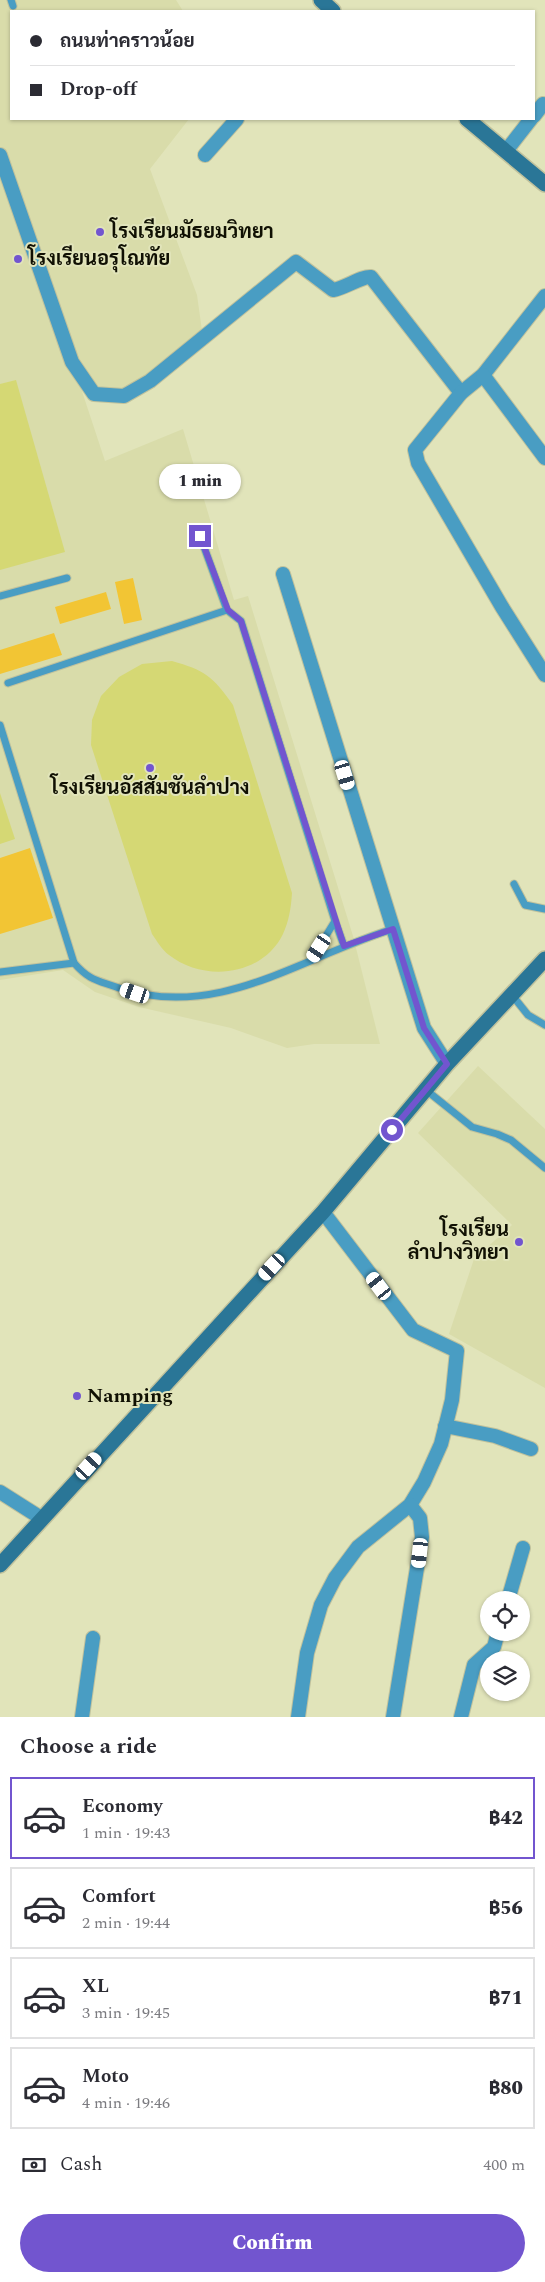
<!DOCTYPE html>
<html lang="en">
<head>
<meta charset="utf-8">
<style>
	:root { --surface:#fff; --page:#f2f2f3; --text:#2b2b33; --muted:#7c7c81; --line:#e1e1e2; --accent:#7255cf }
	body { margin:0; font-family:Spectral,Sarabun,serif; background:var(--page); color:var(--text); height:100vh; display:flex; flex-direction:column; font-size:19px; white-space:nowrap }
	* { box-sizing:border-box; margin:0 }
	p { font-size:16px; color:var(--muted) }
	.icon { flex:none; width:28px; height:28px; fill:none; stroke:currentColor; stroke-width:2; stroke-linecap:round; stroke-linejoin:round }
	.map { position:relative; height:1717px; overflow:hidden }
	.panel { display:flex; flex-direction:column; background:var(--surface); flex:1 }
	.panel>* { flex:none }
	.guide { position:absolute; left:10px; top:10px; width:525px; height:110px; border-radius:0px; box-shadow:0 1px 4px #0004; display:grid; align-content:center; height:110px; padding:0 20px; background:var(--surface) }
	.fabs { position:absolute; left:480px; top:1591px; display:grid; gap:10px }
	.fabs a { display:grid; place-items:center; width:50px; height:50px; border-radius:50%; background:var(--surface); box-shadow:0 1px 4px #0004; font-size:25px }
	.end { position:absolute; width:22px; height:22px; margin:-11px; border:6px solid #7255cf; background:#fff; box-shadow:0 0 0 2px #fff }
	.from { border-radius:50% }
	.bubble { position:absolute; height:35px; border-radius:18px; background:var(--surface); box-shadow:0 1px 4px #0004; font-size:16px; font-weight:800; line-height:35px; text-align:center }
	.car { position:absolute; width:15px; height:30px; margin:-15px -8px; border-radius:6px; box-shadow:0 0 4px 1px #0007; background:linear-gradient(#fff 24%,#345 0 40%,#fff 0 76%,#345 0 86%,#fff 0) }
	.guide b { display:flex; align-items:center; gap:18px; height:48px; font-size:19px }
	.guide b+b { border-top:1px solid var(--line) }
	.guide i { width:12px; height:12px; background:var(--text) }
	ul { padding:0; list-style:none }
	li { display:flex; align-items:center; gap:15px; height:82px; margin:0 10px 8px; padding:0 10px; border:2px solid var(--line); border-radius:0px }
	li div { flex:1 }
	li b { display:block; font-size:19px }
	li em { font-style:normal; font-weight:800 }
	li.current { border-color:var(--accent) }
	li>.icon { width:45px; height:45px; stroke-width:1.5 }
	h2 { padding:0 20px; font-size:22px; line-height:60px }
	.pay { display:flex; align-items:center; gap:12px; height:55px; padding:0 20px; font-size:19px }
	.pay p { margin-inline-start:auto }
	.primary-button { display:flex; gap:10px; margin-top:auto; padding:10px 20px }
	.primary-button a { flex:1; height:58px; border-radius:30px; background:var(--accent); color:#fff; font-size:20px; font-weight:800; line-height:58px; text-align:center }
	.map>svg:first-child { display:block }
	.built { fill:#d9dcaa }
	.green { fill:#d5d874 }
	.building { fill:#f2c534 }
	.lines { fill:none; stroke-linecap:round; stroke-linejoin:round }
	.lane-casing { stroke:#c0c29d; stroke-width:9 }
	.street-casing { stroke:#c0c29d; stroke-width:16 }
	.secondary-casing { stroke:#c0c29d; stroke-width:18 }
	.lane { stroke:#499dc3; stroke-width:7 }
	.street { stroke:#499dc3; stroke-width:14 }
	.secondary { stroke:#2a7697; stroke-width:15 }
	.route { stroke:#7255cf; stroke-width:6 }
	.poi-dot { fill:#7255cf; stroke:#e1e4ba; stroke-width:2 }
	.labels { text-anchor:middle; dominant-baseline:central; stroke-width:4; stroke-linejoin:round; paint-order:stroke }
	.poi-label { font-size:20px; font-weight:bold; fill:#101003; stroke:#e1e4ba; text-anchor:start }
</style>
</head>
<body>
<div class="map">
<svg width="545" height="1717" viewBox="0 0 545 1717">
	<rect width="100%" height="100%" fill="#e1e4ba"/>
	<g class="built">
		<path d="M0,0H176L183,11H11V119H189L150,169L197,295L203,338L124,396L94,394L73,364L105,461L183,429L234,600L248,596L353,936L380,1044H314L287,1048L231,1028L139,1007L95,992L63,970L0,980Z"/>
		<path d="M478,1066L545,1129V1388L449,1334L474,1259L512,1225L418,1133Z"/>
	</g>
	<g class="green">
		<path d="M16,380L65,552L0,570V384Z"/>
		<path d="M172,661C204,670 213,676 233,705L292,893C291,908 289,921 283,934C262,977 203,982 169,955C162,950 157,941 152,934L91,745L92,720L101,696L119,677L142,664Z"/>
		<path d="M0,793L15,839L0,844Z"/>
	</g>
	<g class="building">
		<path d="M133,578L142,620L124,624L115,582Z"/>
		<path d="M106,592L111,609L60,624L55,607Z"/>
		<path d="M54,633L62,655L0,674V650Z"/>
		<path d="M30,848L53,918L0,934V858Z"/>
	</g>
	<g class="lines">
		<defs>
			<g id="lane">
				<path d="M11,0L13,6"/>
				<path d="M200,536L227,610L241,621L335,921L311,960"/>
				<path d="M0,596L67,578"/>
				<path d="M8,683L227,610"/>
				<path d="M0,725L74,963C90,981 97,980 119,988C218,1021 301,957 393,929"/>
				<path d="M514,884L525,905L545,909"/>
				<path d="M335,921L344,946"/>
				<path d="M0,972L74,963"/>
				<path d="M512,995L528,1015L545,1025"/>
				<path d="M426,1090L472,1127L497,1134L511,1140L545,1168"/>
			</g>
			<g id="street">
				<path d="M534,116L543,104"/>
				<path d="M506,151L531,119"/>
				<path d="M0,155L72,362L94,394L124,396L150,381L296,262L333,290C345,288 362,276 371,277L461,393"/>
				<path d="M205,155L237,119"/>
				<path d="M545,296L483,375L461,393L415,450L418,463L502,607L545,675"/>
				<path d="M483,375L545,458"/>
				<path d="M283,574L424,1028L447,1064"/>
				<path d="M445,1426L495,1436L531,1449"/>
				<path d="M0,1492L41,1518"/>
				<path d="M508,1600L523,1548"/>
				<path d="M82,1717L93,1638"/>
				<path d="M298,1717L307,1653L321,1605L335,1578L358,1547L410,1505L424,1482L441,1444L452,1400L457,1351L413,1330L323,1212"/>
				<path d="M393,1717L422,1537L420,1518L410,1505"/>
				<path d="M461,1717L474,1665L494,1647L498,1632"/>
			</g>
			<g id="secondary">
				<path d="M321,0L333,11"/>
				<path d="M467,119L545,184"/>
				<path d="M0,1565L323,1212L447,1064L545,959"/>
			</g>
		</defs>
		<use href="#lane" class="lane-casing"/>
		<use href="#street" class="street-casing"/>
		<use href="#secondary" class="secondary-casing"/>
		<use href="#lane" class="lane"/>
		<use href="#street" class="street"/>
		<use href="#secondary" class="secondary"/>
	</g>
	<g class="lines">
		<path class="route" d="M200,536L228,610L241,621L344,946L393,929L424,1028L447,1064L392,1130"/>
	</g>
	<g class="poi-dot">
		<circle cx="100" cy="232" r="5"/>
		<circle cx="18" cy="259" r="5"/>
		<circle cx="150" cy="768" r="5"/>
		<circle cx="519" cy="1242" r="5"/>
		<circle cx="77" cy="1396" r="5"/>
	</g>
	<g class="labels">
		<g class="poi-label">
			<text x="110" y="232">โรงเรียนมัธยมวิทยา</text>
			<text x="28" y="259">โรงเรียนอรุโณทัย</text>
			<text x="150" y="788" text-anchor="middle">โรงเรียนอัสสัมชันลำปาง</text>
			<text x="509" y="1230" text-anchor="end">โรงเรียน<tspan x="509" dy="23">ลำปางวิทยา</tspan></text>
			<text x="87" y="1396">Namping</text>
		</g>
	</g>
</svg>
<div class="fabs">
<a><svg class="icon" aria-label="locate" viewBox="0 0 24 24"><circle cx="12" cy="12" r="6"/><path d="M12 2v4M12 18v4M2 12h4M18 12h4"/></svg></a>
<a><svg class="icon" aria-label="layers" viewBox="0 0 24 24"><path d="M12 4l9 5-9 5-9-5zM3 14l9 5 9-5"/></svg></a>
</div>
<i class="end from" style="left:392px;top:1130px"></i>
<i class="end" style="left:200px;top:536px"></i>
<div class="bubble" style="left:159px;top:464px;width:82px">1 min</div>
<i class="car" style="left:345px;top:775px;rotate:163deg"></i>
<i class="car" style="left:319px;top:948px;rotate:213deg"></i>
<i class="car" style="left:135px;top:993px;rotate:289deg"></i>
<i class="car" style="left:272px;top:1267px;rotate:223deg"></i>
<i class="car" style="left:379px;top:1286px;rotate:323deg"></i>
<i class="car" style="left:89px;top:1466px;rotate:42deg"></i>
<i class="car" style="left:420px;top:1553px;rotate:186deg"></i>
<div class="guide">
<b><i class="from"></i>ถนนท่าคราวน้อย</b>
<b><i></i>Drop-off</b>
</div>
</div>
<section class="panel">
<h2>Choose a ride</h2>
<ul>
<li class="current"><svg class="icon" aria-label="car" viewBox="0 0 24 24"><path d="M5 17H2v-5l4-1 3-4h7l3 4 3 1v5h-3M9 17h6M6 11h13"/><circle cx="7" cy="17" r="2"/><circle cx="17" cy="17" r="2"/></svg><div><b>Economy</b><p>1 min · 19:43</p></div><em>฿42</em></li>
<li><svg class="icon" aria-label="car" viewBox="0 0 24 24"><path d="M5 17H2v-5l4-1 3-4h7l3 4 3 1v5h-3M9 17h6M6 11h13"/><circle cx="7" cy="17" r="2"/><circle cx="17" cy="17" r="2"/></svg><div><b>Comfort</b><p>2 min · 19:44</p></div><em>฿56</em></li>
<li><svg class="icon" aria-label="car" viewBox="0 0 24 24"><path d="M5 17H2v-5l4-1 3-4h7l3 4 3 1v5h-3M9 17h6M6 11h13"/><circle cx="7" cy="17" r="2"/><circle cx="17" cy="17" r="2"/></svg><div><b>XL</b><p>3 min · 19:45</p></div><em>฿71</em></li>
<li><svg class="icon" aria-label="car" viewBox="0 0 24 24"><path d="M5 17H2v-5l4-1 3-4h7l3 4 3 1v5h-3M9 17h6M6 11h13"/><circle cx="7" cy="17" r="2"/><circle cx="17" cy="17" r="2"/></svg><div><b>Moto</b><p>4 min · 19:46</p></div><em>฿80</em></li>
</ul>
<div class="pay"><svg class="icon" aria-label="cash" viewBox="0 0 24 24"><path d="M3 7h18v10H3z"/><circle cx="12" cy="12" r="2"/></svg>Cash<p>400 m</p></div>
<div class="primary-button"><a>Confirm</a></div>
</section>
</body>
</html>
